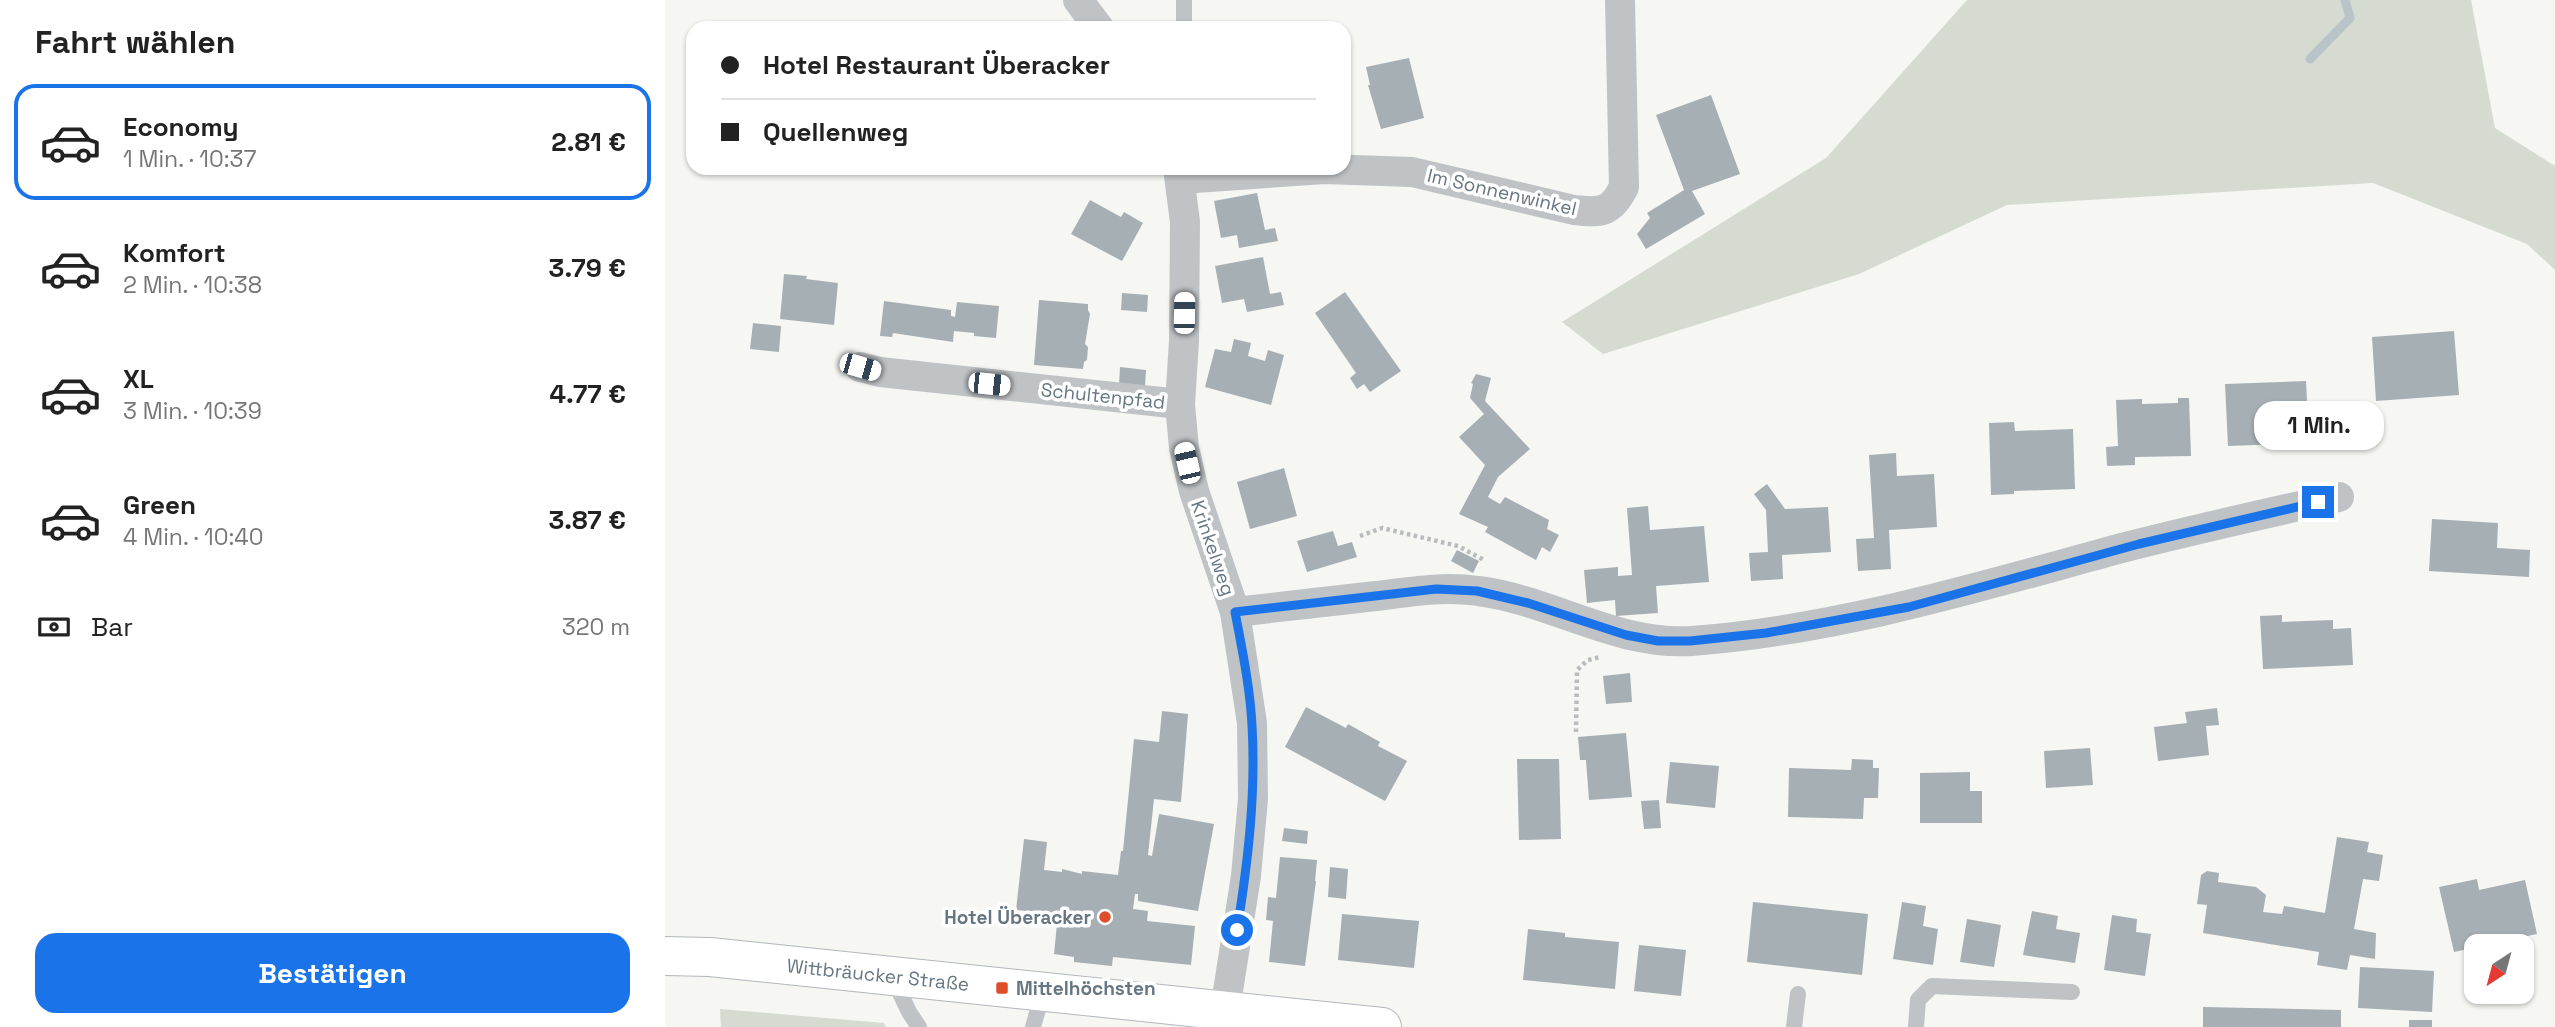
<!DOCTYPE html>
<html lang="de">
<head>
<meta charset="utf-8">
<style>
	:root { --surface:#fff; --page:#f6f6f6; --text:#222; --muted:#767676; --line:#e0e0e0; --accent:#1a73e8 }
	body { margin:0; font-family:"Space Grotesk",sans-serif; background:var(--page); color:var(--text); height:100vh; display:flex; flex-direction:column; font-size:26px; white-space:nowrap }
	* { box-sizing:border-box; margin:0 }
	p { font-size:23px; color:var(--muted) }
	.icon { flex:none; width:38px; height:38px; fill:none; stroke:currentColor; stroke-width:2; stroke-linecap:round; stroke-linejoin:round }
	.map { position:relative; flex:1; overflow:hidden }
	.drawer { display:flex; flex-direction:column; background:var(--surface); width:665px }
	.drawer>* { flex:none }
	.hud { position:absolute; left:21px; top:21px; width:665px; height:154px; border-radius:21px; box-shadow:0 2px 5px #0004; display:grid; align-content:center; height:154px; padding:0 35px; background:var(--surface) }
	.needle { width:46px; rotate:216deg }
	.buttons { position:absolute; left:1799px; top:934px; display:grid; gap:14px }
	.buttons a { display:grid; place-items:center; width:70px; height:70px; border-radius:14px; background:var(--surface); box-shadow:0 2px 5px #0004; font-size:35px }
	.end { position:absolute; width:32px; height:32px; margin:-16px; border:9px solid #1a73e8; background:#fff; box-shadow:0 0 0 4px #fff }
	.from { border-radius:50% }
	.bubble { position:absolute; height:49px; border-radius:21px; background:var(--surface); box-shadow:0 2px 5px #0004; font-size:23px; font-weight:600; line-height:49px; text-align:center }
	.car { position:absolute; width:21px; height:42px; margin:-21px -10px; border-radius:9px; box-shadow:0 0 5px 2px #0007; background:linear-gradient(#fff 24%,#345 0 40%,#fff 0 76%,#345 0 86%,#fff 0) }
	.hud b { display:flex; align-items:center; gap:24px; height:66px; font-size:26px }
	.hud b+b { border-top:2px solid var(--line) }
	.hud i { width:18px; height:18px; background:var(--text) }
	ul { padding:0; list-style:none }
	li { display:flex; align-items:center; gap:21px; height:116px; margin:0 14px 10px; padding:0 21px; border:4px solid transparent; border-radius:21px }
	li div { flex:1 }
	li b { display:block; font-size:26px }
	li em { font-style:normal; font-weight:600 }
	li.on { border-color:var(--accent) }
	li>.icon { width:63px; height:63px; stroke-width:1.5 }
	h2 { padding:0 35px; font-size:32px; line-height:84px }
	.pay { display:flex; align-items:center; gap:18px; height:77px; padding:0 35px; font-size:26px }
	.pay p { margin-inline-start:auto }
	.action { display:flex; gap:14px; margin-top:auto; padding:14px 35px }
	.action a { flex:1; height:80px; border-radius:21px; background:var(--accent); color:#fff; font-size:28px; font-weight:600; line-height:80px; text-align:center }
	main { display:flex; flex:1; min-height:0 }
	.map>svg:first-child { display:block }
	.green { fill:#d6dbd2 }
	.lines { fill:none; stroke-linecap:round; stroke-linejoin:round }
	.stream { stroke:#b8c4c8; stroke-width:9 }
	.building { fill:#a6afb4 }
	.secondary-casing { stroke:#b1b7bb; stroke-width:40 }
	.path { stroke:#b9bcbe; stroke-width:4.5; stroke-dasharray:3.5 3.5; stroke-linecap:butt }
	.lane { stroke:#bfc3c6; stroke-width:16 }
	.street { stroke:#bfc3c6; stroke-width:30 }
	.secondary { stroke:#fff; stroke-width:38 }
	.route { stroke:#1a73e8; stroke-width:9 }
	.poi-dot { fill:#de4e2b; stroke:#fff; stroke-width:2.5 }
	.labels { text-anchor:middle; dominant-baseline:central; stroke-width:7; stroke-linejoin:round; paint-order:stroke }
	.street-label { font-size:19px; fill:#667783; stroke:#fff }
	.poi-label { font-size:19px; font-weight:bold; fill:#667783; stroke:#fff; text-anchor:end }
</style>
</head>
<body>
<main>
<section class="drawer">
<h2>Fahrt wählen</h2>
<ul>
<li class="on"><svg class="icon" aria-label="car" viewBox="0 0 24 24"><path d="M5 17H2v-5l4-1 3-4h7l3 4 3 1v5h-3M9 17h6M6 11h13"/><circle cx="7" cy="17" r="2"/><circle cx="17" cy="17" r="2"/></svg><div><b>Economy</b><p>1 Min. · 10:37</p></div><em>2.81 €</em></li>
<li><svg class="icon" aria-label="car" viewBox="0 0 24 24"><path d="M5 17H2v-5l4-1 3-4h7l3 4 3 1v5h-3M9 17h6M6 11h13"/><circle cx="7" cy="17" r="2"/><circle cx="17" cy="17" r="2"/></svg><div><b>Komfort</b><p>2 Min. · 10:38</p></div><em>3.79 €</em></li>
<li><svg class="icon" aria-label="car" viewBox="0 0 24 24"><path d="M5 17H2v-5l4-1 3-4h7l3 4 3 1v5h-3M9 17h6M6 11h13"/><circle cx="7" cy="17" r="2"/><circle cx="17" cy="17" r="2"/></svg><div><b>XL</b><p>3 Min. · 10:39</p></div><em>4.77 €</em></li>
<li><svg class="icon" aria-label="car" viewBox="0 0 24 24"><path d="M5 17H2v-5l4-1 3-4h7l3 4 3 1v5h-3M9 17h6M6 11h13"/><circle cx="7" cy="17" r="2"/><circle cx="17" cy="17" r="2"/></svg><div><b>Green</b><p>4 Min. · 10:40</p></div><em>3.87 €</em></li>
</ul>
<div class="pay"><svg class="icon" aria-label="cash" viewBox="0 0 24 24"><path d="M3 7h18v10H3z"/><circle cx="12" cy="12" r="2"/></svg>Bar<p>320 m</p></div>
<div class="action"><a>Bestätigen</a></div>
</section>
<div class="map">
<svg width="1890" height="1027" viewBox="0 0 1890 1027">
	<rect width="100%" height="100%" fill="#f6f6f3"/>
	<g class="green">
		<path d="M1302,0H1806L1830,128L1890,166V270L1862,244L1708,183L1342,205L1194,274L938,354L897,322L1161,158Z"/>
		<path d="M55,1009L219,1023L221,1027H56Z"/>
	</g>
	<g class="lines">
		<path class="stream" d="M1645,59L1685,18L1680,0"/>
	</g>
	<g class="building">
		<path d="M744,58L759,118L716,129L703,85H705L701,67Z"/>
		<path d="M1046,95L1075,174L1027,191L1040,214L981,249L972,234L985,218L982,213L1019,190L991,115Z"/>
		<path d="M592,193L600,230L610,228L613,241L574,248L572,235L556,238L549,201Z"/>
		<path d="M425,200L456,217L459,212L478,223L457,261L406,234Z"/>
		<path d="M598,257L605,294L616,292L619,305L582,312L579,299L557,303L550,266Z"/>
		<path d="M119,274L142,276L141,279L173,283L169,325L115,319Z"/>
		<path d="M680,292L736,371L705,392L699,384L692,389L685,378L691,373L650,313Z"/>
		<path d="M457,293L483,295L482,312L456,310Z"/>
		<path d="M374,300L423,304V310L425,314L420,344L423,347L422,360L419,362L418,369L369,365Z"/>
		<path d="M219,301L286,310V316L290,317L292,302L334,306L331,338L309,336V333L289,331L288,342L228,333L227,337L215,336Z"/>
		<path d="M88,323L116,326L114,352L85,349Z"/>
		<path d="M1789,331L1794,395L1711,401L1707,337Z"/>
		<path d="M569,339L586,343L583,356L600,361L603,350L619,355L606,405L540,387L550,349L566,352Z"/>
		<path d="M455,367L481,370L480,387L454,385Z"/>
		<path d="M811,374L826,378L820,401L865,449L833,477L823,497L835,504L840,497L884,520L882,529L894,535L885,552L877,547L871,560L820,532L823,527L794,514L820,465L794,437L819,414L805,398L808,384L806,383Z"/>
		<path d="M1641,381L1644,443L1563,446L1560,384Z"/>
		<path d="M1513,398H1524L1526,456L1470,457V465L1442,466L1441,447L1453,446L1451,400L1477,399V404L1513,403Z"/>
		<path d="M1349,422L1350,431L1408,429L1410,489L1349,491V494L1326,495L1324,423Z"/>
		<path d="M1231,453L1232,476L1269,474L1272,527L1224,530L1226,569L1193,571L1191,539L1209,538L1204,455Z"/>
		<path d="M619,468L632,516L585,529L572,482Z"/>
		<path d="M1102,484L1120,509L1163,507L1166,552L1117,555L1118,579L1086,581L1084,553L1103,552L1101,510L1089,494Z"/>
		<path d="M983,506L985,530L1039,526L1044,582L991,586L993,613L951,616L950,600L922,603L919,570L953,567V576L967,575L962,508Z"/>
		<path d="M1767,519L1833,523L1832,548L1865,550L1864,577L1764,571Z"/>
		<path d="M668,531L673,546L687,542L692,557L642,572L632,541Z"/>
		<path d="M792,550L814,561L808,573L786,561Z"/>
		<path d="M1617,615V622L1668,620V629L1686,628L1688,665L1598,669L1595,616Z"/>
		<path d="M965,673L967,702L941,704L938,676Z"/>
		<path d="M641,707L681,728L683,724L715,742L713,746L742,761L720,801L620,747Z"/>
		<path d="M1552,708L1554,725L1541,726L1544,755L1493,761L1489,727L1522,723L1520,712Z"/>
		<path d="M497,711L523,714L516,802L489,799L483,855L487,856L494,814L549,824L533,911L473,901V894H470L468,909L483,911L482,921L530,926L526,965L448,957L447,966L409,962V957L389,954L393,914L351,910L359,839L382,842L379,870L397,872V869L417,874V871L453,875L456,851H458L469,739L494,742Z"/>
		<path d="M961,733L967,797L924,800L921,760H915L913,737Z"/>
		<path d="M1425,748L1428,785L1381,788L1379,751Z"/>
		<path d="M852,759H894L896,839L854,840Z"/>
		<path d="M1187,759L1208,760V768H1214L1213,798H1199L1198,819L1123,817L1124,768L1186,770Z"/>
		<path d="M1005,762L1054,766L1050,808L1001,803Z"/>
		<path d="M1305,772V791H1317V823H1255V773Z"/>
		<path d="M994,800L996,828L979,829L976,801Z"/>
		<path d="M619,828L643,831L642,844L617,841Z"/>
		<path d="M1672,837L1704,842L1702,852L1718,855L1714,881L1698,879L1689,929L1711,933L1710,959L1685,955L1682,970L1652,965L1654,952L1538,933L1542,905L1532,904L1536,875L1542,871L1554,873L1553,882L1591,887L1601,895L1598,912L1617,914L1619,906L1660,913Z"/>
		<path d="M615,857L652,860L650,881H651L640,966L604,962L608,921L601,920L603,897L611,898Z"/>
		<path d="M665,867L683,869L681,899L663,897Z"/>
		<path d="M1812,879L1814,890L1860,880L1872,934L1789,952L1774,887Z"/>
		<path d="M1088,902L1203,914L1197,975L1082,962Z"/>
		<path d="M1237,902L1261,906L1258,926L1273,929L1268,965L1228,959Z"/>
		<path d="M1367,911L1393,916L1391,929L1415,933L1410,963L1358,955Z"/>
		<path d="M677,914L754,921L749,968L673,960Z"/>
		<path d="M1447,915L1472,919L1471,932L1486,934L1480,976L1439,970Z"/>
		<path d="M1302,919L1336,925L1329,967L1295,962Z"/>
		<path d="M863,929L900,933V937L954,942L950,989L858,980Z"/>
		<path d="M974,945L1021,950L1016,996L969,991Z"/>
		<path d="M1695,967L1769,971L1767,1012L1693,1008Z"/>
		<path d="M1538,1007L1676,1010V1027H1538Z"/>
		<rect x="1744" y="1020" width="23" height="7"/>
	</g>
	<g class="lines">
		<defs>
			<g id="secondary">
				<path id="s1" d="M0,956L45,957L717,1027"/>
			</g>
		</defs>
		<use href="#secondary" class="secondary-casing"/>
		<g class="path">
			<path d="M695,536L717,528L793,546L819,560"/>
			<path d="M911,732L912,670L923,660L935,657"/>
		</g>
		<g class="lane">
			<path d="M519,28V0"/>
			<path d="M228,978L244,1012L254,1027"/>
			<path d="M368,1027L378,992"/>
			<path d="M1129,1027L1133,994"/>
			<path d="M1251,1027L1253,1000L1267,986L1407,992"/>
		</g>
		<g class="street">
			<path d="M413,0L434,28"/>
			<path d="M513,168L520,222L519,341L515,404L519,448L529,491L570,612L587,723L588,799L581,876L560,1010"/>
			<path d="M516,179L659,169L747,172L909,210C936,213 946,213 959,187L955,0"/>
			<path d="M195,367L215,372L515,404"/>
			<path d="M570,612C617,607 664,601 711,596C744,592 779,586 813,591C886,600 951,646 1027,641C1173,630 1313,587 1453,549C1526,530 1600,514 1674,497"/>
		</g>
		<use href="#secondary" class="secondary"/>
	</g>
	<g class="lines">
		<path class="route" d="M572,930C583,862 591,794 587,725C585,687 577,649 570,612L771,589L812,591L863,603L961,635L993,641H1025L1101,633L1244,607L1474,544L1653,502"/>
	</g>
	<g class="poi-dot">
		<circle cx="440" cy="917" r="7"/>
		<rect x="330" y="981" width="14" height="14" rx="3.5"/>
	</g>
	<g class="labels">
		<g class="street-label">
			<text transform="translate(837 192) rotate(13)">Im Sonnenwinkel</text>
			<text transform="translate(438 396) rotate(6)">Schultenpfad</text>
			<text transform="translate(548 548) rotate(71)">Krinkelweg</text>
			<text stroke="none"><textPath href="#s1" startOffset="214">Wittbräucker Straße</textPath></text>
		</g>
		<g class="poi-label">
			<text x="426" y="917">Hotel Überacker</text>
			<text x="351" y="988" text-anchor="start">Mittelhöchsten</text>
		</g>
	</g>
</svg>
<div class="buttons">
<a><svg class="needle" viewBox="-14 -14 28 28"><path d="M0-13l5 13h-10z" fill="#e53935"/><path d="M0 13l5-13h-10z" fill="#767676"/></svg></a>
</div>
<i class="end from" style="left:572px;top:930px"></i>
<i class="end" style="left:1653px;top:502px"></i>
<div class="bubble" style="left:1589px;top:401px;width:130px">1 Min.</div>
<i class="car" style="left:519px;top:313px;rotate:1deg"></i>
<i class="car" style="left:195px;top:367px;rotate:106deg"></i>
<i class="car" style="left:324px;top:384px;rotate:96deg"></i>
<i class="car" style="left:522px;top:463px;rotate:347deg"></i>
<div class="hud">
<b><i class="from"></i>Hotel Restaurant Überacker</b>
<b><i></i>Quellenweg</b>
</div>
</div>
</main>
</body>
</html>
